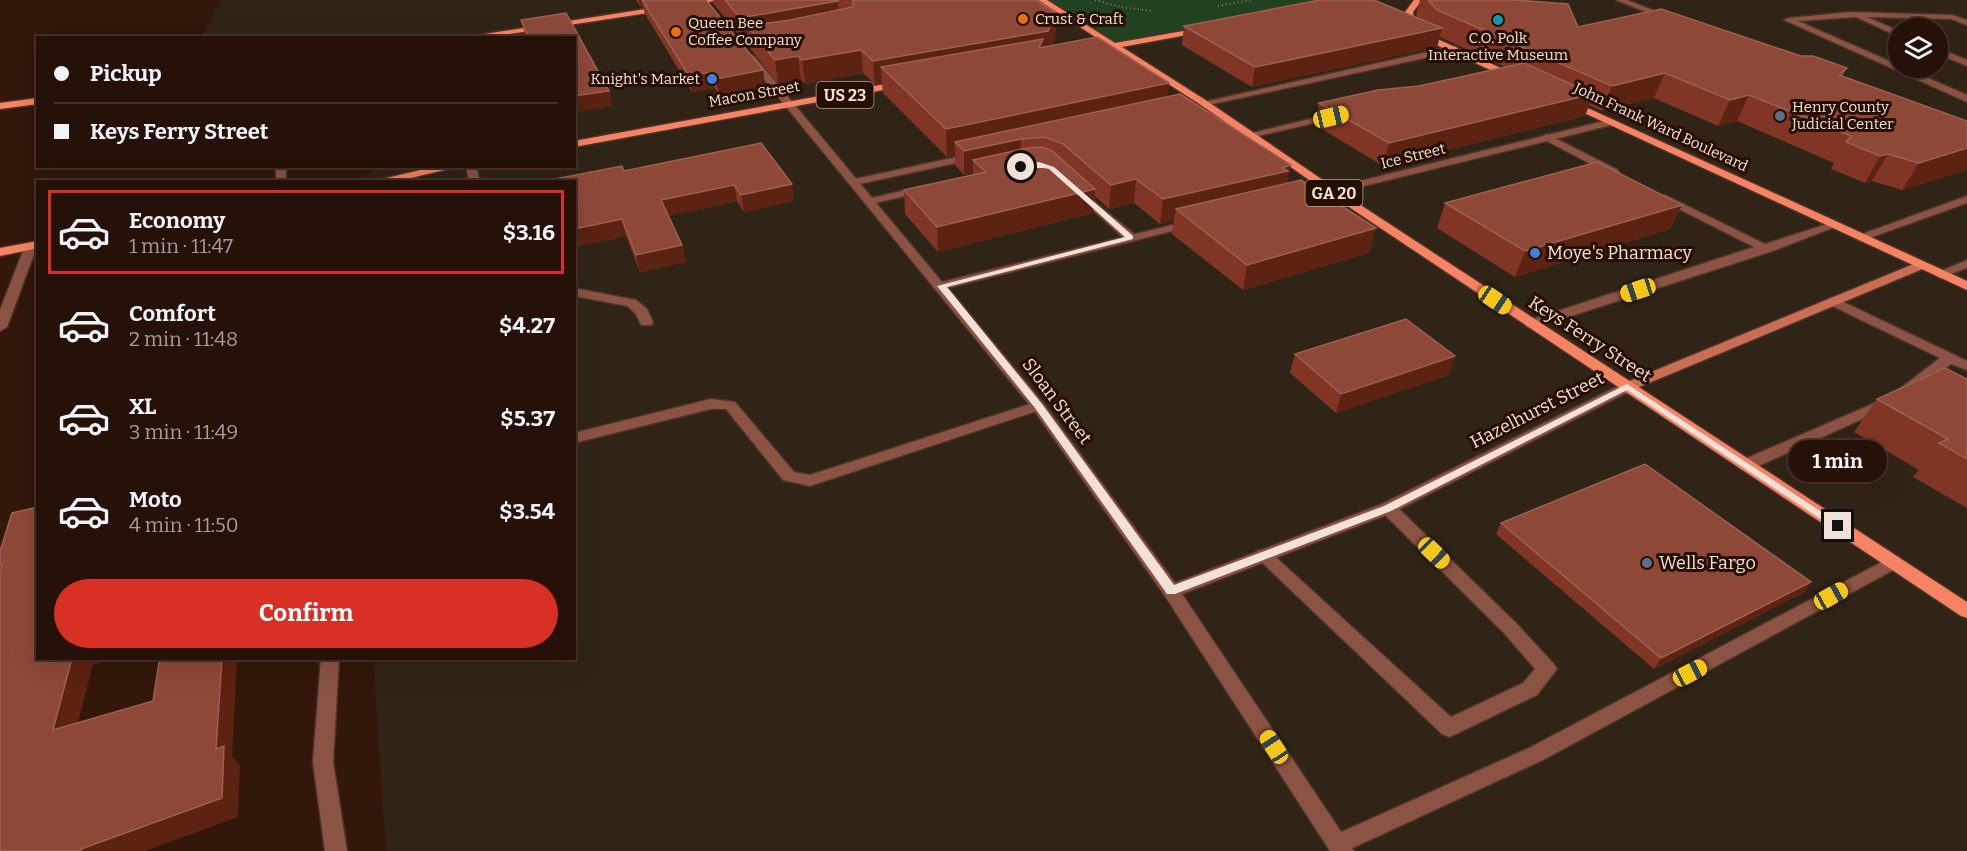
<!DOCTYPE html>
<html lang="en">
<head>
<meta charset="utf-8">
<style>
	:root { --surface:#261108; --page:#2e1a12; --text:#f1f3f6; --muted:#a49d9c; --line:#423129; --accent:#d93025 }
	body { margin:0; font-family:Bitter,serif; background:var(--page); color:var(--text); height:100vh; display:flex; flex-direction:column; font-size:22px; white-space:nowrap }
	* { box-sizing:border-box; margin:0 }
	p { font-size:20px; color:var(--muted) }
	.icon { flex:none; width:33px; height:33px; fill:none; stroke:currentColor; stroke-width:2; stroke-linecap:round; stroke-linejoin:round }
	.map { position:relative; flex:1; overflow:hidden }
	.panel { position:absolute; left:36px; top:180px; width:540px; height:480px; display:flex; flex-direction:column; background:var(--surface); border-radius:0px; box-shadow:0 6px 24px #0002,0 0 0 2px var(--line) }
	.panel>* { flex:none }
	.hud { position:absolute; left:36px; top:36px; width:540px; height:132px; border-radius:0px; box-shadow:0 6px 24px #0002,0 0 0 2px var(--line); display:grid; align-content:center; height:132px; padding:0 18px; background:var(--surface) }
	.tools { position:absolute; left:1888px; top:18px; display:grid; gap:12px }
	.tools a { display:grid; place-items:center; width:60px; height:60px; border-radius:50%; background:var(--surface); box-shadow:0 6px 24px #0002,0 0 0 2px var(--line); font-size:30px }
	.end { position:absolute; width:27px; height:27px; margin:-14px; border:8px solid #f3e0d7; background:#111; box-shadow:0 0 0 3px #111 }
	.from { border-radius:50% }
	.bubble { position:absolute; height:42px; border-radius:21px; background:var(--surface); box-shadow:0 6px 24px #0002,0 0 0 2px var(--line); font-size:20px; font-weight:700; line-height:42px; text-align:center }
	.car { position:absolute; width:18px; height:36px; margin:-18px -9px; border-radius:8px; box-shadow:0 0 4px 2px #0007; background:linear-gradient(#f5c518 24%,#345 0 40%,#f5c518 0 76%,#345 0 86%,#f5c518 0) }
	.hud b { display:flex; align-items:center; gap:21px; height:57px; font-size:22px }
	.hud b+b { border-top:2px solid var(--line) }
	.hud i { width:15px; height:15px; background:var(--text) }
	ul { padding:10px 0 0; list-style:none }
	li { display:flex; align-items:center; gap:18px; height:84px; margin:0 12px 9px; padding:0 6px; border:3px solid transparent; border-radius:0px }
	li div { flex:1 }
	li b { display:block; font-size:22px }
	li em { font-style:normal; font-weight:700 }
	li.selected { border-color:var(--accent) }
	li>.icon { width:54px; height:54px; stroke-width:1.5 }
	.button { display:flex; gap:12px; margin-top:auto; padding:12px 18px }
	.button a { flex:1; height:69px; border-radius:36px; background:var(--accent); color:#fff; font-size:24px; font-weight:700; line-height:69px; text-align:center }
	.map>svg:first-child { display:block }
	.commercial { fill:#302416; fill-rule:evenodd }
	.green { fill:#214221 }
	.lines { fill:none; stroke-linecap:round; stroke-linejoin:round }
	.lane-casing { stroke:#4d3327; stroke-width:3 }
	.street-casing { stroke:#4d3327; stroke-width:3 }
	.secondary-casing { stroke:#4d3327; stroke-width:3 }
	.primary-casing { stroke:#4d3327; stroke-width:3 }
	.path { stroke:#8d766b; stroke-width:2; stroke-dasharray:1 3; stroke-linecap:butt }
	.lane { fill:#8a5343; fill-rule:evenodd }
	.street { fill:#8a5343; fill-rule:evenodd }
	.secondary { fill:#c76e55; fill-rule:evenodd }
	.primary { fill:#f68363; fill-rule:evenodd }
	.wall { fill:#813625 }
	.shaded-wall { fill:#5c2212 }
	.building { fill:#8d4838; stroke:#9d6051; stroke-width:1.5 }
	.route { fill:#f3e0d7 }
	.food-dot { fill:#e8710a; stroke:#270e02; stroke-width:2 }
	.culture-dot { fill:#0f9aa8; stroke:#270e02; stroke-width:2 }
	.shop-dot { fill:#3f7fe0; stroke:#270e02; stroke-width:2 }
	.service-dot { fill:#5c6f8a; stroke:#270e02; stroke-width:2 }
	.labels { text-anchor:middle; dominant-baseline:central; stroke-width:6; stroke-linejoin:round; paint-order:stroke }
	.far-poi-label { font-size:15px; fill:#f3e0d7; stroke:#270e02; text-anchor:start }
	.far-street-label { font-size:15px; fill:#f3e0d7; stroke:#270e02 }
	.shield { fill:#270e02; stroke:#b6a197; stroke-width:1.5 }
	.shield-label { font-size:16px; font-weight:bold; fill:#f3e0d7 }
	.poi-label { font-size:18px; fill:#f3e0d7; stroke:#270e02; text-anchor:start }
	.street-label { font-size:18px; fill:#f3e0d7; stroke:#270e02 }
</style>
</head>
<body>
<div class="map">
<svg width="1967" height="851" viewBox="0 0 1967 851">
	<rect width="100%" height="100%" fill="#32170a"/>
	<path class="commercial" d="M222,0H1967V851H386L373,659L574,658V182L355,181L378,167L574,166V38H200ZM1899,28H1938V68H1899Z"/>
	<path class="green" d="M1042,0H1341L1115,45Z"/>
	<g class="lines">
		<defs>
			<g id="lane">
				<path d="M1616,0H1627L1673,18L1666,20Z"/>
				<path d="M1851,12L1952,15L1967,20V25L1951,19L1867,17L1899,31V37L1856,17L1798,21L1967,95V102L1784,20L1788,18Z"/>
				<path d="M1454,46L1457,47V51L1204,106L1199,103Z"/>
				<path d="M1938,48L1967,60V66L1938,54Z"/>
				<path d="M1334,113L1339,116L1337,118L1249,138L1244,135Z"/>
				<path d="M1547,134L1618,170L1619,172L1614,175L1610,174L1543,139L1542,137Z"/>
				<path d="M975,153L979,154V158L855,185L850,182L855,179Z"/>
				<rect x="276" y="166" width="10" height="16"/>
				<path d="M466,166H476L480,182H469Z"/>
				<path d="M923,186L927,187V191L871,204L865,201L867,199Z"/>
				<path d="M1079,189L1134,234V240H1126L1075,194V190Z"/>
				<path d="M1665,195L1765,244L1830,223L1834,222L1840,225L1770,252L1537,327H1527L1525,324L1527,321L1754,247L1661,200L1659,198Z"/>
				<path d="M1967,196V203L1864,240L1860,241L1854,237Z"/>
				<path d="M1967,260V268L1940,278L1934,274Z"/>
				<path d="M574,288L636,300L647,309L653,322L651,325H641L636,314L627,306L574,296Z"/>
				<path d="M1833,297L1967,361V370L1951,364L1912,393H1902L1900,390L1902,387L1940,358L1828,304L1827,301Z"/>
				<path d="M711,399L735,402L794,472L810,475L1033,403L1038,401L1045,406L1043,409L810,486L783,480L726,409H711L574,443V433Z"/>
				<path d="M1884,399L1891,404L1889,407L1752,469H1740L1738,465L1740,461Z"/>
				<path d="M1388,502L1394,504L1516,623L1554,664L1557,669L1537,695L1456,734L1449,737L1442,734L1254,555L1257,551L1263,549L1269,551L1451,717L1523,683L1535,669L1504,633L1382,512L1380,508L1382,504Z"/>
				<path d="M1893,556L1899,557L1902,562L1899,567L1543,760L1346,851H1330L1327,844L1330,837L1529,748Z"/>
				<path d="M321,658H339L333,762L347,851H325L313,762Z"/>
			</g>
			<g id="street">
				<path d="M751,55L754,56L942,282L1192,220L1196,221V225L948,288L1043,403L1175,583L1382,504L1622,384H1632L1634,387L1632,390L1394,512L1182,594L1354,851H1330L1165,596L1033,409L748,60L747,58Z"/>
				<path d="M1612,119L1617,122L1616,124L1303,201L1297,198L1299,196Z"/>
				<path d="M31,242L37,246L7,327L0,331V310L25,246Z"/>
			</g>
			<path id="secondary" d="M1921,261L1927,265L1925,268L1632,390L1627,391L1620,387L1622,384Z"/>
			<g id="primary">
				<path d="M699,0H719L688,6L684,4Z"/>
				<path d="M1038,0H1047L1115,43L1206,27V31L1203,32L1122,47L1207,101L1336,189L1967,602V618L1961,616L1328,193L1201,105Z"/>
				<path d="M1414,0H1422L1413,12L1414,18L1424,26V30H1418L1406,19L1405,12Z"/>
				<path d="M665,6L669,8L668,10L484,38H459Z"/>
				<path d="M1420,31L1518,76L1520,78L1512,80L1417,36L1416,34Z"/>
				<path d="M902,81L905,82V86L574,147V141Z"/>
				<path d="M38,98V104L0,109V103Z"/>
				<path d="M1570,100L1967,281V290L1567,105L1565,103Z"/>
				<path d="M437,166H461L394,182H370Z"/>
				<path d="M38,241V248L0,256V248Z"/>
			</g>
		</defs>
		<use href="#lane" class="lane-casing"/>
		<use href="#street" class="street-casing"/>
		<use href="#secondary" class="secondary-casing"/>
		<use href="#primary" class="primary-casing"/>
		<g class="path">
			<path d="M1095,0L1121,7L1152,11"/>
			<path d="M1218,6L1251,0"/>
		</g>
		<use href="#lane" class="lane"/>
		<use href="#street" class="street"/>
		<use href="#secondary" class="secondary"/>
		<use href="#primary" class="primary"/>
	</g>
	<g class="wall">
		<path d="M636,0H706L763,70L765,86L719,94L714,88L692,92L645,14L643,7H641Z"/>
		<path d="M713,0H1036L1056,35L1051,46L1169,83L1167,97L1287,183L1376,228L1369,253L1243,290L1172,234L1174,220L1160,224L1134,203L1109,209L1095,196L1093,213L938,252L905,214L904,190L973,175V173L964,175L955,165V155L947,157L883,93L882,83L875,84L863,73L805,84L801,79L778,84L750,48L748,39L743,40L713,3Z"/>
		<path d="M1420,0H1515L1578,27L1801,56L1847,68L1843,76L1967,121V170L1902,190L1872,181L1865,183L1831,169L1834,163L1737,121L1718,126L1654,98L1602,111L1589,105L1585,116L1383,166L1315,125L1319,103L1419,86L1505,67L1440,37L1437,47L1252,87L1182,45L1184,26L1418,18L1416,15Z"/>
		<path d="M566,13L609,91L612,106L574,112V38H526L521,20Z"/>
		<path d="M761,143L794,201L744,212L737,201L668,216L682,245L686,262L640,272L626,236L574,247L624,171Z"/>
		<path d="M1445,203L1682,205L1670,229L1515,277L1437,228Z"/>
		<path d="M1295,354L1449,375L1336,413L1290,373Z"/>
		<path d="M1967,379V508L1913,477L1919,470L1854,432L1877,399Z"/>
		<path d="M1501,523L1811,582L1803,593L1654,669L1496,534Z"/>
	</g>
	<g class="shaded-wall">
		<path d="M639,0H685H642L643,7H641Z"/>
		<path d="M838,1L839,23L747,26L748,39L743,40L740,18Z"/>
		<path d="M1056,13V35L1047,53L881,67L882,83L875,84L873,61Z"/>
		<path d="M1442,28L1437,47L1252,87L1255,67Z"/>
		<path d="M861,50L863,73L805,84L802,60Z"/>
		<path d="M798,56L801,79L778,84L775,60Z"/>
		<path d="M763,70L765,86L719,94L716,79Z"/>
		<path d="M711,72L714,88L692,92L689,76Z"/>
		<path d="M1665,73L1654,98L1602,111L1612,86Z"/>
		<path d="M1169,83L1166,109L1021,139V162L973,160V173L964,175V151L955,142V155L947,157L946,129Z"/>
		<path d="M609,91L612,106L574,112V96Z"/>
		<path d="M1593,94L1585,116L1383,166L1389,143Z"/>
		<path d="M1749,95L1737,121L1718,126L1730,100Z"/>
		<path d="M1967,148V170L1902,190L1919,163Z"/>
		<path d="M1888,154L1872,181L1865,183L1880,156Z"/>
		<path d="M1291,165L1286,189L1176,209L1174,220L1160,224L1163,199Z"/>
		<path d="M1136,179L1134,203L1109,209L1111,185Z"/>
		<path d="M792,184L794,201L744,212L741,195Z"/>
		<path d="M734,185L737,201L664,217L661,200Z"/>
		<path d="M1095,189L1093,213L938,252L937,227Z"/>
		<path d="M1682,205L1670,229L1515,277L1525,251Z"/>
		<path d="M622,219L626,236L574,247V229Z"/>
		<path d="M1376,228L1369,253L1243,290L1247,265Z"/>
		<path d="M682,245L686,262L640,272L636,255Z"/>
		<path d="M1455,356L1449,375L1336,413L1341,394Z"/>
		<path d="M1811,582L1803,593L1654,669L1661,658Z"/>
		<path d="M72,658H115L93,665L71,749L53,730Z"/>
		<path d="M222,658H235L237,662L232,756L240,766L238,817L145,851H81V849L216,749Z"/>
	</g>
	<g class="building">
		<path d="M642,0H706L763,70L716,79L711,72L689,76Z"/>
		<path d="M725,0H837L838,1L740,18Z"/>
		<path d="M853,0H1036L1056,13L1048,31L873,61L861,50L802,60L798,56L775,60L747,26L790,20L853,7Z"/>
		<path d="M1320,0H1374L1442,28L1255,67L1184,26Z"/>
		<path d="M1428,0H1515L1568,4L1578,27L1661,9L1801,56H1813L1847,68L1839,75L1967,121V148L1919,163L1888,154L1880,156L1846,142L1851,136L1749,95L1730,100L1665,73L1612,86L1437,10Z"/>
		<path d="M566,13L609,91L574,96V38H529L521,20Z"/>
		<path d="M1097,37L1169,83L946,129L881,67L1043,39L1039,48Z"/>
		<path d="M1524,63L1593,94L1389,143L1319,103L1378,90L1419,86Z"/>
		<path d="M1180,94L1291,165L1282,168L1288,171L1163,199L1136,179L1111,185L1063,144L1045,137L1021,139L964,151L955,142Z"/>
		<path d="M761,143L792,184L741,195L734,185L661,200L682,245L636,255L622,219L574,229V182H539L622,166L624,171Z"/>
		<path d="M1042,147L1052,151L1095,189L937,227L904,190L986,172L973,160L1022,149Z"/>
		<path d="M1597,162L1682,205L1525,251L1445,203Z"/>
		<path d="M1301,180L1376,228L1247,265L1176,209Z"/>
		<path d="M1406,319L1455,356L1341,394L1295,354Z"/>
		<path d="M1945,368L1967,379V459L1939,443L1948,439L1877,399Z"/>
		<path d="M1645,464L1811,582L1661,658L1501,523Z"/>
		<path d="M38,507V658H72L53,730L153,701L159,662L170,658H222L216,749L224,746L222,798L81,849V851H0V570L2,565H0V551L12,513Z"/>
	</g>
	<path class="route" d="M1039,162L1054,167L1133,236V239L947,287L1042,404L1174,585L1384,506L1627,384L1843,526L1838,530L1834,528L1627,390L1391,511L1175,594H1167L1035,408L937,286L1125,237L1049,169C1039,166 1026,171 1017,167Z"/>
	<g class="food-dot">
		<circle cx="1023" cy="19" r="6"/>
		<circle cx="676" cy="32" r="6"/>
	</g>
	<circle class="culture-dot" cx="1498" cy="20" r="6"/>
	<g class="shop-dot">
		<circle cx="712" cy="79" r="6"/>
		<circle cx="1535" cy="253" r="6"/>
	</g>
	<g class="service-dot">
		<circle cx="1780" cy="116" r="6"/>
		<circle cx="1647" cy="563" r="6"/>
	</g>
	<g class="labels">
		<g class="far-poi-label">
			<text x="1035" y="19">Crust &amp; Craft</text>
			<text x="688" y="23">Queen Bee<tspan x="688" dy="17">Coffee Company</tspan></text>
			<text x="1498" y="38" text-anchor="middle">C.O. Polk<tspan x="1498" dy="17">Interactive Museum</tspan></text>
			<text x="700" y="79" text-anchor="end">Knight's Market</text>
			<text x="1792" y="107">Henry County<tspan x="1792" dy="17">Judicial Center</tspan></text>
		</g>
		<g class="far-street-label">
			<text transform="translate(754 94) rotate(-10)">Macon Street</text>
			<text transform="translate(1661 127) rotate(25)">John Frank Ward Boulevard</text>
			<text transform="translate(1413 156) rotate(-14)">Ice Street</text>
		</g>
		<g class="shield">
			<rect x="816.5" y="82" width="57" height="26" rx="4.5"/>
			<rect x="1305.5" y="180" width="57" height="26" rx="4.5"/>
		</g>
		<g class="shield-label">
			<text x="845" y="95">US 23</text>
			<text x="1334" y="193">GA 20</text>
		</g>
		<g class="poi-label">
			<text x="1547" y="253">Moye's Pharmacy</text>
			<text x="1659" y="563">Wells Fargo</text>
		</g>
		<g class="street-label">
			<text transform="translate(1590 339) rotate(33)">Keys Ferry Street</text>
			<text transform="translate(1057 401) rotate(53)">Sloan Street</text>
			<text transform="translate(1537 410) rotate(-27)">Hazelhurst Street</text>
		</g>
	</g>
</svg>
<div class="tools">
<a><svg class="icon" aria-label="layers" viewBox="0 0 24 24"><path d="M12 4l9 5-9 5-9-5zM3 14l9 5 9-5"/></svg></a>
</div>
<i class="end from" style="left:1021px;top:167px"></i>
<i class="end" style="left:1838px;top:526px"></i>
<div class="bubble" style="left:1788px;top:440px;width:99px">1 min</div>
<i class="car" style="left:1331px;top:117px;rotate:77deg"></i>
<i class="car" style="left:1638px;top:290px;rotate:252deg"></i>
<i class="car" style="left:1495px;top:300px;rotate:124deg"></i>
<i class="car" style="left:1434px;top:553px;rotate:134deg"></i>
<i class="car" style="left:1831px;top:596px;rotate:61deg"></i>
<i class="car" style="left:1690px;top:673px;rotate:62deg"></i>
<i class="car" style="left:1274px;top:747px;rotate:327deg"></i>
<div class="hud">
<b><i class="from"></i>Pickup</b>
<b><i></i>Keys Ferry Street</b>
</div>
<section class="panel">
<ul>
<li class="selected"><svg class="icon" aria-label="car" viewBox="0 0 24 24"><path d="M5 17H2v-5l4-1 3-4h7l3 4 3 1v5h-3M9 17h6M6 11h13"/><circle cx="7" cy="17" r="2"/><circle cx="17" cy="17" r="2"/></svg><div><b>Economy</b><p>1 min · 11:47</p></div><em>$3.16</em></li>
<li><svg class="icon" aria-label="car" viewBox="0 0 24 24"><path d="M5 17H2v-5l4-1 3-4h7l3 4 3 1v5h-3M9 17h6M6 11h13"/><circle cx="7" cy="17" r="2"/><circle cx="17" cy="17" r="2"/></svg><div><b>Comfort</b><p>2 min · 11:48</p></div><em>$4.27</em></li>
<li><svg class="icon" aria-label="car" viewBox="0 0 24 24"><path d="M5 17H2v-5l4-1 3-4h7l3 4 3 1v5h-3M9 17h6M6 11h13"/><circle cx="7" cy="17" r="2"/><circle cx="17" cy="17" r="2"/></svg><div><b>XL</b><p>3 min · 11:49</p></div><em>$5.37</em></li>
<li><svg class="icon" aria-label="car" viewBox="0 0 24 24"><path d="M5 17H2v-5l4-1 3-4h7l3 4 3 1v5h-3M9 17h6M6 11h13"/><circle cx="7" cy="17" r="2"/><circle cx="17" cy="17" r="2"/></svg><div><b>Moto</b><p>4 min · 11:50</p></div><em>$3.54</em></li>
</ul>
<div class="button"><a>Confirm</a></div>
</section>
</div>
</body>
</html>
